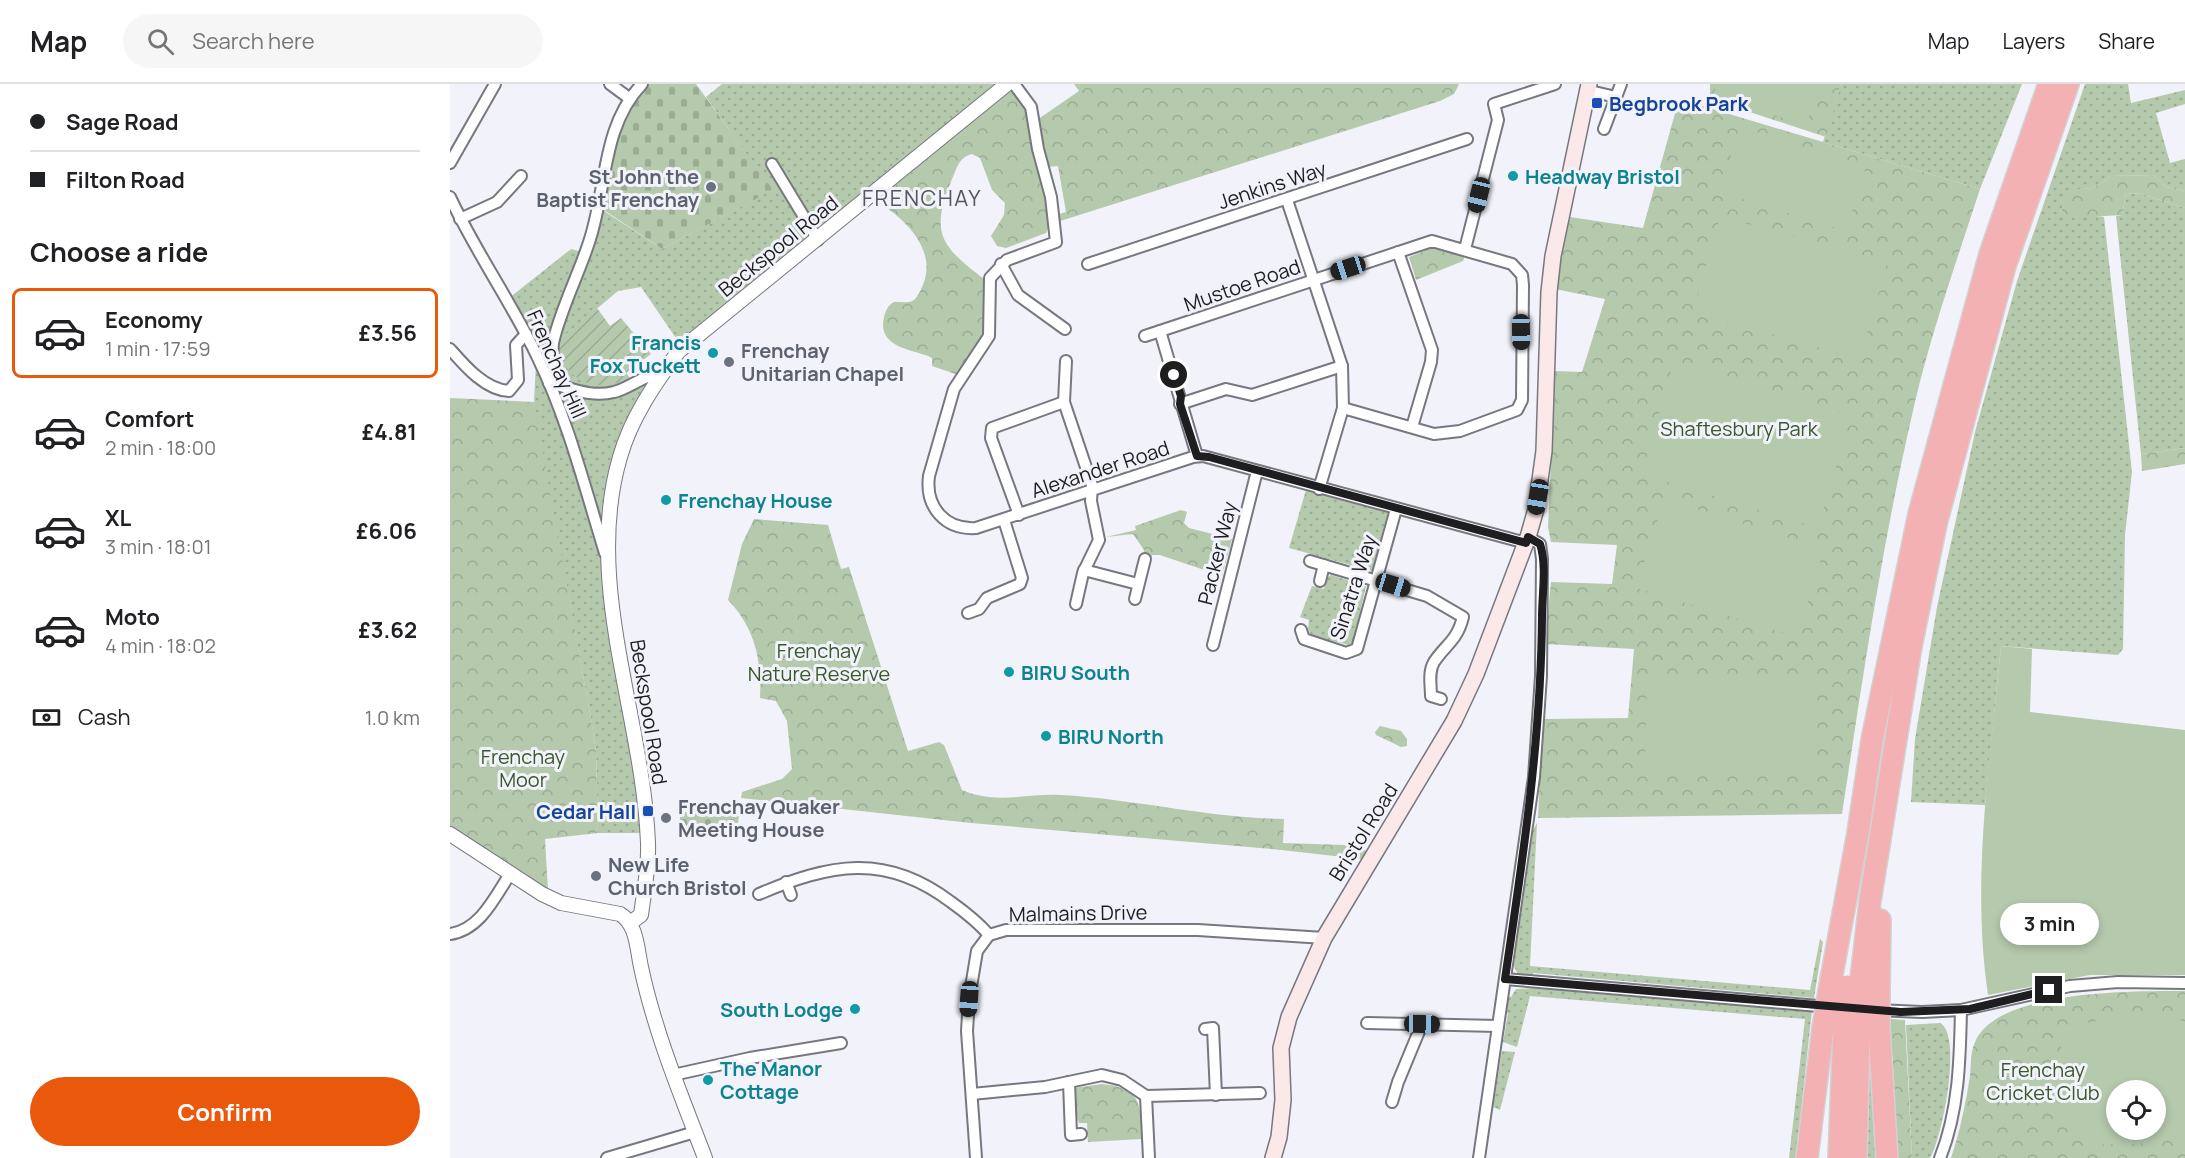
<!DOCTYPE html>
<html lang="en">
<head>
<meta charset="utf-8">
<style>
	:root { --surface:#fff; --page:#f6f6f6; --text:#202124; --muted:#757577; --line:#e0e0e0; --accent:#ea580c }
	body { margin:0; font-family:Manrope,sans-serif; background:var(--page); color:var(--text); height:100vh; display:flex; flex-direction:column; font-size:22px; white-space:nowrap }
	* { box-sizing:border-box; margin:0 }
	p { font-size:20px; color:var(--muted) }
	.icon { flex:none; width:33px; height:33px; fill:none; stroke:currentColor; stroke-width:2; stroke-linecap:round; stroke-linejoin:round }
	.map { position:relative; flex:1; overflow:hidden }
	.panel { display:flex; flex-direction:column; background:var(--surface); width:450px }
	.panel>* { flex:none }
	.hud { display:grid; align-content:center; height:132px; padding:0 30px; background:var(--surface) }
	.controls { position:absolute; left:1656px; top:996px; display:grid; gap:12px }
	.controls a { display:grid; place-items:center; width:60px; height:60px; border-radius:50%; background:var(--surface); box-shadow:0 3px 9px #0003; font-size:30px }
	.end { position:absolute; width:27px; height:27px; margin:-14px; border:8px solid #1e1e21; background:#fff; box-shadow:0 0 0 3px #fff }
	.from { border-radius:50% }
	.bubble { position:absolute; height:42px; border-radius:21px; background:var(--surface); box-shadow:0 3px 9px #0003; font-size:20px; font-weight:700; line-height:42px; text-align:center }
	.car { position:absolute; width:18px; height:36px; margin:-18px -9px; border-radius:8px; box-shadow:0 0 4px 2px #0007; background:linear-gradient(#222 24%,#8ab4d8 0 40%,#222 0 76%,#8ab4d8 0 86%,#222 0) }
	.hud b { display:flex; align-items:center; gap:21px; height:57px; font-size:22px }
	.hud b+b { border-top:2px solid var(--line) }
	.hud i { width:15px; height:15px; background:var(--text) }
	ul { padding:0; list-style:none }
	li { display:flex; align-items:center; gap:18px; height:90px; margin:0 12px 9px; padding:0 18px; border:3px solid transparent; border-radius:9px }
	li div { flex:1 }
	li b { display:block; font-size:22px }
	li em { font-style:normal; font-weight:700 }
	li.current { border-color:var(--accent) }
	li>.icon { width:54px; height:54px; stroke-width:1.5 }
	h2 { padding:0 30px; font-size:27px; line-height:72px }
	.pay { display:flex; align-items:center; gap:15px; height:66px; padding:0 30px; font-size:22px }
	.pay p { margin-inline-start:auto }
	.button { display:flex; gap:12px; margin-top:auto; padding:12px 30px }
	.button a { flex:1; height:69px; border-radius:36px; background:var(--accent); color:#fff; font-size:24px; font-weight:700; line-height:69px; text-align:center }
	header { display:flex; align-items:center; gap:36px; box-sizing:border-box; height:84px; padding:0 30px; background:var(--surface); border-bottom:2px solid var(--line) }
	header strong { font-size:28px }
	nav { display:flex; gap:33px; margin-inline-start:auto; font-size:21px }
	.search { width:420px; height:54px; background:var(--page); display:flex; align-items:center; gap:15px; box-sizing:border-box; padding:0 21px; border-radius:33px; color:var(--muted); font-size:22px }
	main { display:flex; flex:1; min-height:0 }
	.map>svg:first-child { display:block }
	.grass { fill:url(#grass-dots) }
	.forest { fill:url(#forest-crowns); fill-rule:evenodd }
	.cemetery { fill:url(#cemetery-stones) }
	.garden { fill:url(#garden-furrows) }
	.pitch { fill:#b5c9ad; fill-rule:evenodd }
	.lines { fill:none; stroke-linecap:round; stroke-linejoin:round }
	.minor-casing { stroke:#77787f; stroke-width:14 }
	.tertiary-casing { stroke:#77787f; stroke-width:16 }
	.secondary-casing { stroke:#77787f; stroke-width:18 }
	.motorway-casing { stroke:#d2d2d3; stroke-width:24 }
	.minor { stroke:#fff; stroke-width:10 }
	.tertiary { stroke:#fff; stroke-width:14 }
	.secondary { stroke:#fbe8e8; stroke-width:15 }
	.motorway { stroke:#f3b1b3; stroke-width:21 }
	.motorway-bridge-casing { stroke:#d2d2d3; stroke-width:24; stroke-linecap:butt }
	.motorway-bridge { stroke:#f3b1b3; stroke-width:21 }
	.route { stroke:#1e1e21; stroke-width:8 }
	.transit-dot { fill:#1a4fb4; stroke:#f2f2fb; stroke-width:2 }
	.culture-dot { fill:#0f9aa8; stroke:#f2f2fb; stroke-width:2 }
	.worship-dot { fill:#6b7280; stroke:#f2f2fb; stroke-width:2 }
	.labels { text-anchor:middle; dominant-baseline:central; stroke-width:6; stroke-linejoin:round; paint-order:stroke }
	.transit-label { font-size:20px; font-weight:bold; fill:#164399; stroke:#f2f2fb; text-anchor:start }
	.worship-label { font-size:20px; font-weight:bold; fill:#5b616d; stroke:#f2f2fb; text-anchor:start }
	.culture-label { font-size:20px; font-weight:bold; fill:#0d838f; stroke:#f2f2fb; text-anchor:start }
	.street-label { font-size:20px; fill:#1e1e21; stroke:#f2f2fb }
	.park-label { font-size:20px; fill:#38592a; stroke:#f2f2fb }
	.quarter-label { font-size:22px; letter-spacing:1.5px; fill:#56565e; stroke:#f2f2fb }
</style>
</head>
<body>
<header>
<strong>Map</strong>
<div class="search"><svg class="icon" aria-label="search" viewBox="0 0 24 24"><circle cx="10" cy="10" r="6"/><path d="M15 15l6 6"/></svg>Search here</div>
<nav><a>Map</a><a>Layers</a><a>Share</a></nav>
</header>
<main>
<section class="panel">
<div class="hud">
<b><i class="from"></i>Sage Road</b>
<b><i></i>Filton Road</b>
</div>
<h2>Choose a ride</h2>
<ul>
<li class="current"><svg class="icon" aria-label="car" viewBox="0 0 24 24"><path d="M5 17H2v-5l4-1 3-4h7l3 4 3 1v5h-3M9 17h6M6 11h13"/><circle cx="7" cy="17" r="2"/><circle cx="17" cy="17" r="2"/></svg><div><b>Economy</b><p>1 min · 17:59</p></div><em>£3.56</em></li>
<li><svg class="icon" aria-label="car" viewBox="0 0 24 24"><path d="M5 17H2v-5l4-1 3-4h7l3 4 3 1v5h-3M9 17h6M6 11h13"/><circle cx="7" cy="17" r="2"/><circle cx="17" cy="17" r="2"/></svg><div><b>Comfort</b><p>2 min · 18:00</p></div><em>£4.81</em></li>
<li><svg class="icon" aria-label="car" viewBox="0 0 24 24"><path d="M5 17H2v-5l4-1 3-4h7l3 4 3 1v5h-3M9 17h6M6 11h13"/><circle cx="7" cy="17" r="2"/><circle cx="17" cy="17" r="2"/></svg><div><b>XL</b><p>3 min · 18:01</p></div><em>£6.06</em></li>
<li><svg class="icon" aria-label="car" viewBox="0 0 24 24"><path d="M5 17H2v-5l4-1 3-4h7l3 4 3 1v5h-3M9 17h6M6 11h13"/><circle cx="7" cy="17" r="2"/><circle cx="17" cy="17" r="2"/></svg><div><b>Moto</b><p>4 min · 18:02</p></div><em>£3.62</em></li>
</ul>
<div class="pay"><svg class="icon" aria-label="cash" viewBox="0 0 24 24"><path d="M3 7h18v10H3z"/><circle cx="12" cy="12" r="2"/></svg>Cash<p>1.0 km</p></div>
<div class="button"><a>Confirm</a></div>
</section>
<div class="map">
<svg width="1735" height="1074" viewBox="0 0 1735 1074">
	<defs>
		<pattern id="grass-dots" width="8" height="8" patternUnits="userSpaceOnUse" patternTransform="scale(1.5)"><rect width="8" height="8" fill="#b5c9ad"/><path d="M2 2h.1M6 6h.1" fill="none" stroke="#9bac95" stroke-width="1.8" stroke-linecap="round"/></pattern>
		<pattern id="forest-crowns" width="20" height="18" patternUnits="userSpaceOnUse" patternTransform="scale(1.5)"><rect width="20" height="18" fill="#b5c9ad"/><path d="M2 6a3 3 0 1 1 6 0M12 15a3 3 0 1 1 6 0" fill="none" stroke="#9bac95"/></pattern>
		<pattern id="cemetery-stones" width="16" height="16" patternUnits="userSpaceOnUse" patternTransform="scale(1.5)"><rect width="16" height="16" fill="#b5c9ad"/><path d="M2 7V4a2 2 0 0 1 4 0v3zM10 15v-3a2 2 0 0 1 4 0v3z" fill="#9bac95"/></pattern>
		<pattern id="garden-furrows" width="10" height="10" patternUnits="userSpaceOnUse" patternTransform="scale(1.5)"><rect width="10" height="10" fill="#b5c9ad"/><path d="M-1 1l2-2M0 10L10 0M9 11l2-2" fill="none" stroke="#9bac95"/></pattern>
	</defs>
	<rect width="100%" height="100%" fill="#f2f2fb"/>
	<g class="grass">
		<path d="M272,0H548L230,260L191,203L168,207L107,258L145,153L151,125L212,165L322,106L256,13Z"/>
		<path d="M1391,0H1572L1530,105L1373,58Z"/>
		<path d="M1635,0H1678L1681,19L1735,6V20L1706,29L1720,79L1735,75V107L1716,103L1703,91L1660,92C1640,112 1634,99 1616,111L1611,128L1654,133L1682,388L1675,451L1673,565L1668,571L1551,562L1535,721L1461,718L1465,655L1487,523L1525,348L1567,197Z"/>
		<path d="M1676,109L1692,110L1735,124V364L1691,370L1666,132L1672,131Z"/>
		<path d="M121,165L132,168L99,287L59,214Z"/>
		<path d="M107,265L112,278L181,295L188,291L192,295C166,308 140,307 114,298L108,288Z"/>
		<path d="M86,278L114,350L153,479L192,749H148L146,667L141,635L86,334L84,318Z"/>
		<path d="M199,297L201,299L154,442H151L110,307L139,312Z"/>
		<path d="M856,406L938,428L922,487L839,464Z"/>
		<path d="M881,491L916,502L903,558L899,561L862,552L858,545L859,536L850,533L862,502L874,505L876,494Z"/>
		<path d="M1087,739L1080,882L1360,906L1370,855L1373,858L1364,914L1083,889V894L1069,892L1062,879L1082,748Z"/>
		<path d="M1089,904L1362,926L1346,1074H1339L1355,935L1080,912L1067,963L1053,958L1058,929L1054,928L1057,912L1061,913L1066,905Z"/>
		<path d="M1420,927L1428,1074H1413Z"/>
		<path d="M1490,939C1513,951 1492,1054 1480,1074H1462L1456,941Z"/>
		<path d="M1052,967L1065,968L1050,1026L1043,1023Z"/>
	</g>
	<g class="forest">
		<path d="M624,0H1009L1004,10L990,17L607,138L606,131L616,128L608,82L597,83L594,106L598,144L596,149L556,164L547,162L541,152L554,131L555,119L542,106L530,74L522,70C509,73 507,84 502,95C478,153 493,163 539,199L541,245L511,292L482,282V274L478,272C458,265 427,262 434,233C436,226 438,221 444,218C462,218 464,221 472,203C489,167 455,134 426,117L555,8H566L572,15L581,40L629,7Z"/>
		<path d="M1260,0H1391L1376,53L1260,15Z"/>
		<path d="M1229,15L1530,105C1507,176 1482,246 1465,318C1433,454 1413,592 1392,730L1088,734L1093,635L1178,634L1184,565L1095,560L1101,498L1162,500L1167,461L1101,458L1098,443L1105,287L1132,288L1155,215L1105,205L1120,133L1193,144Z"/>
		<path d="M1703,91L1716,103L1735,107V124L1692,110L1676,109L1672,131L1638,133L1611,129L1615,111C1633,99 1640,112 1660,92Z"/>
		<path d="M982,164L1015,172L1013,177L966,196L959,173Z"/>
		<path d="M0,314L84,318L141,635L146,667L148,749L95,755L98,806L0,744Z"/>
		<path d="M1735,364V380L1692,387L1691,370Z"/>
		<path d="M731,426L737,428L734,439L739,444L782,455L772,492L710,471H702L701,476L693,474L694,466L683,450L656,453L686,446L685,442Z"/>
		<path d="M304,435L378,441L391,485L399,483L458,667L489,658L494,661L512,706C546,721 577,709 611,711C685,715 758,734 834,735L833,759L894,761L918,767V771L911,775L822,765L521,739L291,714L292,708L332,695L342,685L337,637L326,617L310,614C312,577 305,544 278,516L292,460Z"/>
		<path d="M930,642L951,647L957,655V662L951,663L926,651L925,648Z"/>
		<path d="M1735,907V1074H1501C1509,1050 1515,1023 1519,998C1522,985 1519,971 1525,958C1547,905 1687,907 1735,907ZM1666,1006H1706V1046H1666Z"/>
		<path d="M1440,935L1455,936L1462,1074H1448Z"/>
		<path d="M652,1000C693,1004 690,1021 692,1055L638,1058L637,1039H629L627,1034L624,1004Z"/>
	</g>
	<g class="cemetery">
		<path d="M197,0H246L323,106L212,165L151,124C161,79 168,37 197,0Z"/>
		<path d="M230,728L289,731L287,748L230,744Z"/>
	</g>
	<path class="garden" d="M147,224L160,242L171,234L201,270L176,289L181,295C170,298 158,301 147,301C125,299 107,279 107,258Z"/>
	<g class="pitch">
		<path d="M1267,0H1370L1356,42L1263,10Z"/>
		<path d="M1290,43L1416,82L1396,147L1270,108Z"/>
		<path d="M1270,132L1437,179L1410,275L1243,228Z"/>
		<path d="M1224,277L1401,332L1368,444L1192,390Z"/>
		<path d="M1214,415L1374,465L1347,553L1186,504Z"/>
		<path d="M1551,562L1582,565L1580,628L1735,646V891H1640L1538,911C1521,795 1540,678 1551,562Z"/>
		<path d="M1197,590L1365,593L1363,685L1195,684Z"/>
		<path d="M1679,931L1729,935L1735,939V1050C1715,1058 1693,1061 1671,1060C1661,1060 1648,1062 1638,1059C1595,1047 1605,984 1614,952L1636,939ZM1666,1006H1706V1046H1666Z"/>
	</g>
	<g class="lines">
		<defs>
			<g id="minor">
				<path d="M160,0L179,14"/>
				<path d="M564,0L581,23L588,65L601,113L606,158L557,176L540,194L539,252L504,305L479,392C475,423 495,446 526,444L743,373L753,372L1076,459"/>
				<path d="M1140,7L1166,13"/>
				<path d="M1154,45L1171,0"/>
				<path d="M0,79L45,0"/>
				<path d="M322,80L368,156"/>
				<path d="M0,113C26,169 62,219 88,274C118,336 135,404 155,469"/>
				<path d="M837,116L892,282L893,324L869,405"/>
				<path d="M10,135L47,118L71,92"/>
				<path d="M1015,165L1048,36L1044,20L1105,0"/>
				<path d="M948,168L982,266L981,278L962,343"/>
				<path d="M551,180L568,211L615,245"/>
				<path d="M638,180L1017,55"/>
				<path d="M710,247L747,372"/>
				<path d="M695,252L982,157L1062,180L1072,191L1073,201L1072,316L1067,326L1010,347L984,350L893,324"/>
				<path d="M0,265C14,281 35,306 59,307L68,296L66,261L76,250"/>
				<path d="M616,277L614,318L642,401L641,417L649,456L633,489L626,520"/>
				<path d="M99,299C107,285 101,274 103,259C110,226 130,188 140,155C157,102 152,42 192,0"/>
				<path d="M99,299C121,304 142,314 164,308C179,305 197,288 212,291"/>
				<path d="M730,320L776,305L802,311L892,282"/>
				<path d="M569,431L541,354L542,344L614,318"/>
				<path d="M860,477L977,512L1013,533C1007,557 996,560 984,578C978,588 981,601 981,612L991,615"/>
				<path d="M634,486L688,500"/>
				<path d="M870,497L874,481"/>
				<path d="M685,515L695,475"/>
				<path d="M518,529L529,525L537,514L570,500L572,494L554,436"/>
				<path d="M851,546L854,555L896,569L907,565L946,425"/>
				<path d="M763,561L807,387"/>
				<path d="M336,798L341,811"/>
				<path d="M309,810C380,780 435,768 501,818C515,828 528,838 539,851"/>
				<path d="M0,850C30,846 45,813 60,790"/>
				<path d="M1055,895L1380,923"/>
				<path d="M1426,926L1472,928L1511,926L1620,902L1668,898L1735,899"/>
				<path d="M917,939L1048,942"/>
				<path d="M755,945L763,944L766,1011"/>
				<path d="M223,991L300,974L391,959"/>
				<path d="M619,998L621,1051L631,1050"/>
				<path d="M522,1010L595,1003L652,991L672,996L696,1012L810,1009"/>
				<path d="M696,1012L699,1074"/>
				<path d="M942,1018L948,998L972,940"/>
				<path d="M157,1074L245,1048"/>
				<path d="M526,1074L517,947L519,915L527,867L539,851L556,846H748L874,854"/>
				<path d="M1029,1074L1084,693L1091,592L1092,475L1090,460L1078,453"/>
				<path d="M1490,1074C1509,1027 1510,975 1511,926"/>
			</g>
			<g id="tertiary">
				<path d="M0,750L92,810L111,819L170,830C187,840 187,865 191,883C205,949 231,1011 255,1074"/>
				<path d="M180,839L191,831C194,807 199,783 198,759C193,631 133,499 170,373C181,334 205,299 229,267L557,0"/>
			</g>
			<path id="secondary" d="M823,1074L829,1053L833,1016L831,964L839,933L874,854L1004,637L1026,590L1078,453L1086,425L1094,367L1099,208L1103,172L1139,0"/>
			<g id="motorway">
				<path d="M1380,901L1408,749L1422,656L1469,430L1540,170L1599,0"/>
				<path d="M1410,904L1420,817L1461,562L1486,440L1555,182L1618,0"/>
				<path d="M1429,905L1430,836"/>
				<path d="M1429,945L1437,1074"/>
				<path d="M1357,1074L1373,944"/>
				<path d="M1389,1074L1394,944"/>
				<path d="M1406,1074L1409,945"/>
			</g>
		</defs>
		<use href="#minor" class="minor-casing"/>
		<use href="#tertiary" class="tertiary-casing"/>
		<use href="#secondary" class="secondary-casing"/>
		<use href="#motorway" class="motorway-casing"/>
		<use href="#minor" class="minor"/>
		<use href="#tertiary" class="tertiary"/>
		<use href="#secondary" class="secondary"/>
		<use href="#motorway" class="motorway"/>
		<defs>
			<g id="motorway-bridge">
				<path d="M1373,944L1380,901"/>
				<path d="M1394,944L1397,902"/>
				<path d="M1409,945L1410,904"/>
				<path d="M1429,945V905"/>
			</g>
		</defs>
		<use href="#motorway-bridge" class="motorway-bridge-casing"/>
		<use href="#motorway-bridge" class="motorway-bridge"/>
	</g>
	<g class="lines">
		<path class="route" d="M724,291L731,312L730,320L747,372L759,373L1076,459L1078,453L1090,460C1097,481 1092,510 1092,533C1091,655 1073,774 1055,895L1451,928L1520,925L1599,906"/>
	</g>
	<g class="transit-dot">
		<rect x="1141" y="13" width="12" height="12" rx="3"/>
		<rect x="192" y="721" width="12" height="12" rx="3"/>
	</g>
	<g class="culture-dot">
		<circle cx="1063" cy="92" r="6"/>
		<circle cx="263" cy="269" r="6"/>
		<circle cx="216" cy="416" r="6"/>
		<circle cx="559" cy="588" r="6"/>
		<circle cx="596" cy="652" r="6"/>
		<circle cx="405" cy="925" r="6"/>
		<circle cx="258" cy="996" r="6"/>
	</g>
	<g class="worship-dot">
		<circle cx="261" cy="103" r="6"/>
		<circle cx="279" cy="278" r="6"/>
		<circle cx="216" cy="734" r="6"/>
		<circle cx="146" cy="792" r="6"/>
	</g>
	<g class="labels">
		<g class="transit-label">
			<text x="1159" y="19">Begbrook Park</text>
			<text x="186" y="727" text-anchor="end">Cedar Hall</text>
		</g>
		<g class="worship-label">
			<text x="249" y="92" text-anchor="end">St John the<tspan x="249" dy="23">Baptist Frenchay</tspan></text>
			<text x="291" y="266">Frenchay<tspan x="291" dy="23">Unitarian Chapel</tspan></text>
			<text x="228" y="722">Frenchay Quaker<tspan x="228" dy="23">Meeting House</tspan></text>
			<text x="158" y="780">New Life<tspan x="158" dy="23">Church Bristol</tspan></text>
		</g>
		<g class="culture-label">
			<text x="1075" y="92">Headway Bristol</text>
			<text x="251" y="258" text-anchor="end">Francis<tspan x="251" dy="23">Fox Tuckett</tspan></text>
			<text x="228" y="416">Frenchay House</text>
			<text x="571" y="588">BIRU South</text>
			<text x="608" y="652">BIRU North</text>
			<text x="393" y="925" text-anchor="end">South Lodge</text>
			<text x="270" y="984">The Manor<tspan x="270" dy="23">Cottage</tspan></text>
		</g>
		<g class="street-label">
			<text transform="translate(822 101) rotate(-18)">Jenkins Way</text>
			<text transform="translate(328 162) rotate(-39)">Beckspool Road</text>
			<text transform="translate(792 201) rotate(-19)">Mustoe Road</text>
			<text transform="translate(107 280) rotate(66)">Frenchay Hill</text>
			<text transform="translate(650 385) rotate(-18)">Alexander Road</text>
			<text transform="translate(767 469) rotate(-76)">Packer Way</text>
			<text transform="translate(903 503) rotate(-72)">Sinatra Way</text>
			<text transform="translate(199 628) rotate(81)">Beckspool Road</text>
			<text transform="translate(913 748) rotate(-58)">Bristol Road</text>
			<text transform="translate(628 829) rotate(-1)">Malmains Drive</text>
		</g>
		<g class="park-label">
			<text x="1289" y="344">Shaftesbury Park</text>
			<text x="369" y="566">Frenchay<tspan x="369" dy="23">Nature Reserve</tspan></text>
			<text x="73" y="672">Frenchay<tspan x="73" dy="23">Moor</tspan></text>
			<text x="1593" y="985">Frenchay<tspan x="1593" dy="23">Cricket Club</tspan></text>
		</g>
		<g class="quarter-label">
			<text x="472" y="114">FRENCHAY</text>
		</g>
	</g>
</svg>
<div class="controls">
<a><svg class="icon" aria-label="locate" viewBox="0 0 24 24"><circle cx="12" cy="12" r="6"/><path d="M12 2v4M12 18v4M2 12h4M18 12h4"/></svg></a>
</div>
<i class="end from" style="left:724px;top:291px"></i>
<i class="end" style="left:1599px;top:906px"></i>
<div class="bubble" style="left:1550px;top:819px;width:99px">3 min</div>
<i class="car" style="left:1029px;top:111px;rotate:194deg"></i>
<i class="car" style="left:898px;top:184px;rotate:252deg"></i>
<i class="car" style="left:1071px;top:248px;rotate:179deg"></i>
<i class="car" style="left:1088px;top:413px;rotate:190deg"></i>
<i class="car" style="left:943px;top:501px;rotate:107deg"></i>
<i class="car" style="left:519px;top:915px;rotate:184deg"></i>
<i class="car" style="left:972px;top:940px;rotate:91deg"></i>
</div>
</main>
</body>
</html>
